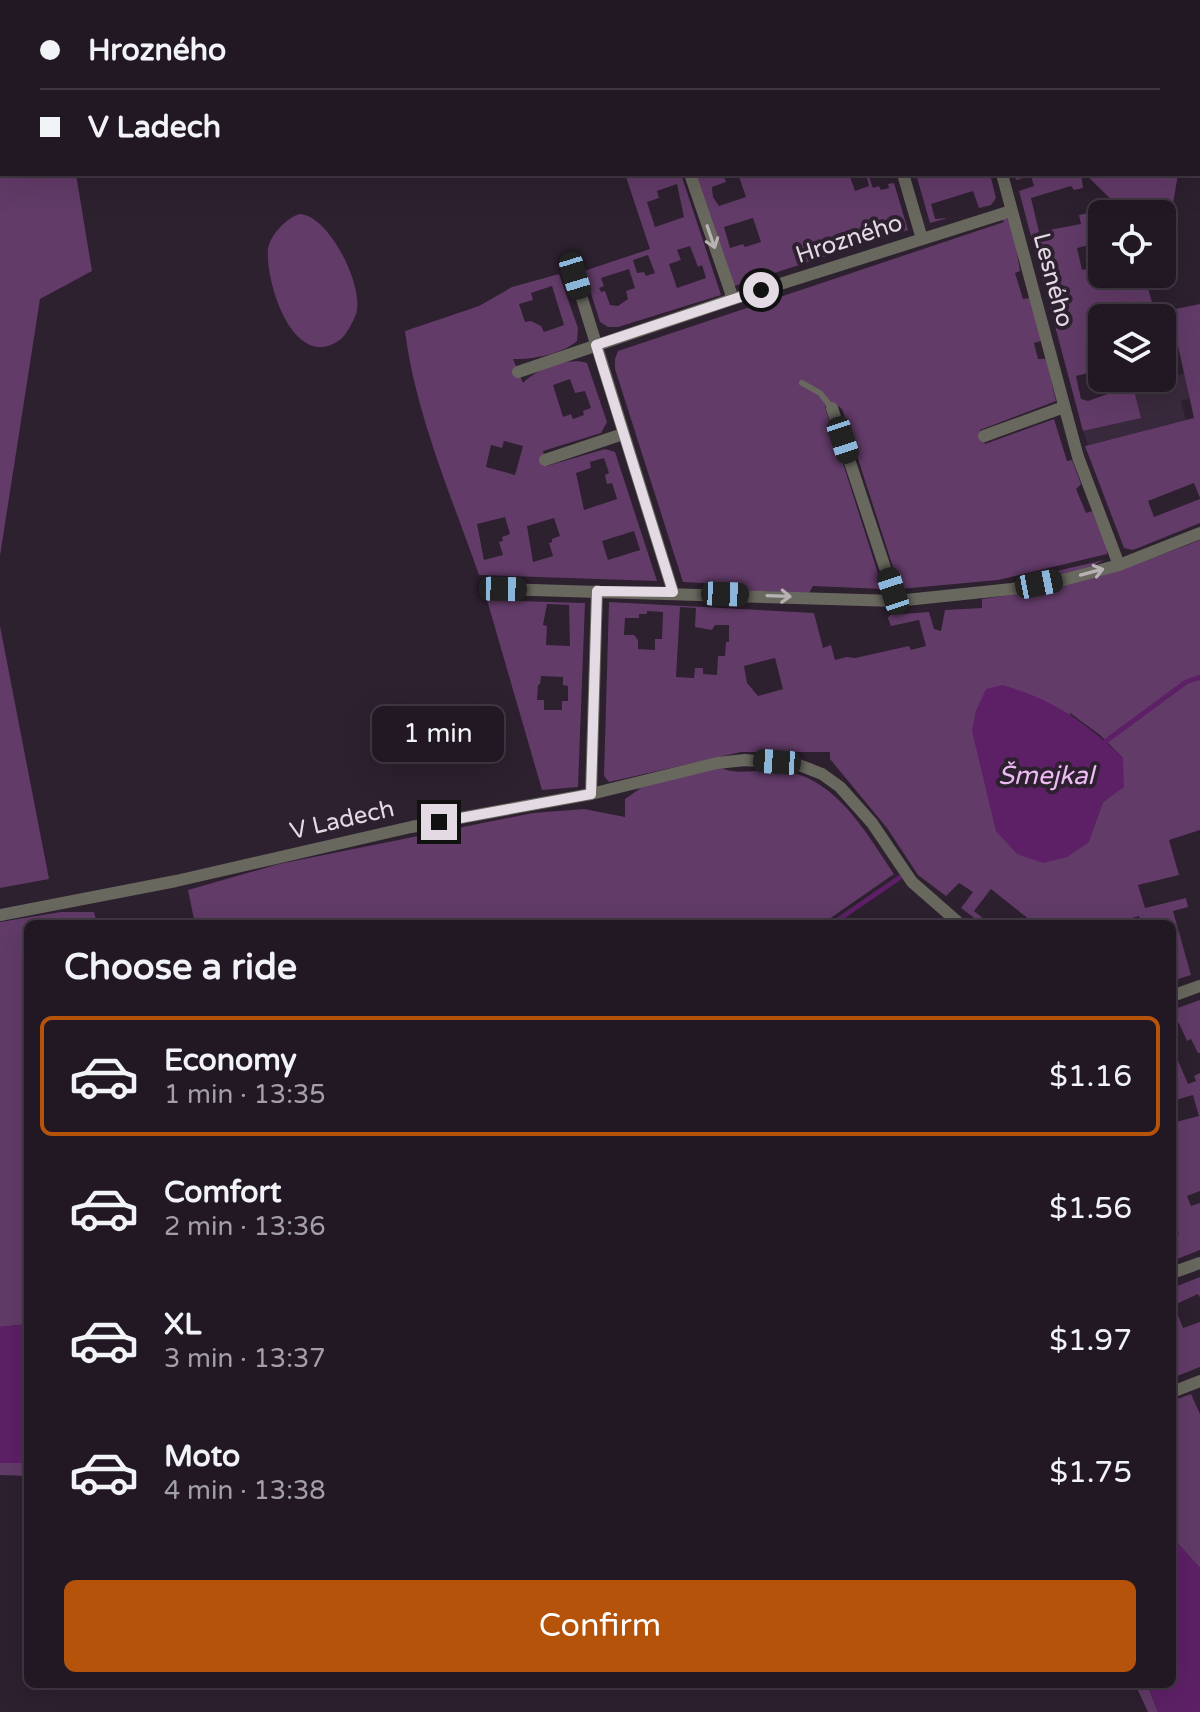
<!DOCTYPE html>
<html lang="en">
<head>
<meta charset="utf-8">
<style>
	:root { --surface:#221823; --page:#2a212b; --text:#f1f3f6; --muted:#a2a0a6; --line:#3f3741; --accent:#b45309 }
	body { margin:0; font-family:"Varela Round",sans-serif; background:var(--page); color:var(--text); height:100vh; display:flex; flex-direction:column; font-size:30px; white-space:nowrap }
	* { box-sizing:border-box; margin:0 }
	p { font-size:26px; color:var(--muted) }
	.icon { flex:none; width:44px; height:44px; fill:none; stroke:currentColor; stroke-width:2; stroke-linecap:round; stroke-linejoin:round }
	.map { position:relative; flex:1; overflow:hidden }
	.side { position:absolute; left:24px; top:920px; width:1152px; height:768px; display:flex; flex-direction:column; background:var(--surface); border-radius:12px; box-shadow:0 8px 32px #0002,0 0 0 2px var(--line) }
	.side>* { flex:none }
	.hud { position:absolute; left:0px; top:0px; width:1200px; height:176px; box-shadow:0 8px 32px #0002,0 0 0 2px var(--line); display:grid; align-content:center; height:176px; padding:0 40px; background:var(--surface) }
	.controls { position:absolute; left:1088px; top:200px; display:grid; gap:16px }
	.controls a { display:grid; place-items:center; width:88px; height:88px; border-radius:12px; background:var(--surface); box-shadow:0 8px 32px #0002,0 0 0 2px var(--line); font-size:40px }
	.end { position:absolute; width:36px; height:36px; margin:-18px; border:10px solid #e3dae4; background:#111; box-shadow:0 0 0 4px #111 }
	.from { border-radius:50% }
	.bubble { position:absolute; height:56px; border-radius:12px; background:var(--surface); box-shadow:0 8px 32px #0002,0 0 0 2px var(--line); font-size:26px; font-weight:600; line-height:56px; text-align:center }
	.car { position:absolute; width:24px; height:48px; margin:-24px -12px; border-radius:10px; box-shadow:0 0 6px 2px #0007; background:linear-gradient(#222 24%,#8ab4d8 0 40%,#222 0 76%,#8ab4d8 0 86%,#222 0) }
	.hud b { display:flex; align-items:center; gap:28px; height:76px; font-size:30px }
	.hud b+b { border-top:2px solid var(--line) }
	.hud i { width:20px; height:20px; background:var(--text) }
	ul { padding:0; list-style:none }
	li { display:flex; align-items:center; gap:24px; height:120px; margin:0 16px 12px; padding:0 24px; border:4px solid transparent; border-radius:12px }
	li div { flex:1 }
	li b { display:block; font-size:30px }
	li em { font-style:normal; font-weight:600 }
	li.on { border-color:var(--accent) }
	li>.icon { width:72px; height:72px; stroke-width:1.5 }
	h2 { padding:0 40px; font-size:36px; line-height:96px }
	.cta { display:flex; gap:16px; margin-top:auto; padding:16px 40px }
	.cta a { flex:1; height:92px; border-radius:12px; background:var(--accent); color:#fff; font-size:32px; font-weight:600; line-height:92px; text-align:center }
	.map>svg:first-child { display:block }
	.built { fill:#39293c }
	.green { fill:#623b68; fill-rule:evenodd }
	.water { fill:#5d2066 }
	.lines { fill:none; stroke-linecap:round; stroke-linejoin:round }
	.stream { stroke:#5d2066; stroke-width:5 }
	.service { stroke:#68685e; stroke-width:6 }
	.minor { stroke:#68685e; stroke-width:12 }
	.oneway { stroke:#b8b2b5 }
	.route { stroke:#e3dae4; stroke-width:10 }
	.labels { text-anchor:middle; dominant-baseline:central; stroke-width:8; stroke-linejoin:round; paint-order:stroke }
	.street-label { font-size:24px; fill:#e3dae4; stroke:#2d202f }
	.water-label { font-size:26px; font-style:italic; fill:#edbaf4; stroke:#2d202f }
</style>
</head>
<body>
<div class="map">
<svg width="1200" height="1712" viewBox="0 0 1200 1712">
	<rect width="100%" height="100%" fill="#2d202f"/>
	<path class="built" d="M1185,373L1190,398L1181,401L1186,420L1088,445L1083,431L1140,418L1131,378H1163Z"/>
	<g class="green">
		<path d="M0,0L318,2H2V174H76L92,271L40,299L0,556Z"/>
		<path d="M666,0H794V2H667Z"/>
		<path d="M968,0H1145L1146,2H968Z"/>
		<path d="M625,174H681L721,295L618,327H608L600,322L584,271L650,249ZM677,184L684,217L655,227L647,202L659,198L657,191ZM690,246L698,267L702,265L706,278L677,288L669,264L681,260L677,250ZM648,255L655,273L646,276L644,272L637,273L633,260ZM629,269L635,288L626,291L628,299L618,306L610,305L605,291L601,292L599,288L604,286L601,278Z"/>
		<path d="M696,174H723L726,182L712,187L713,197L719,206L746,197L738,174H849L855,191L869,186L866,174H868L873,188L879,186L881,190L889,188L888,184L894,183L908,230L734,286ZM753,218L761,242L745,247L743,244L730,248L724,227Z"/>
		<path d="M916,174H930L931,177L943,174H990L996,198L991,205L979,208L973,191L931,204L935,219L948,218L930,223Z"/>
		<path d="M1014,174H1081L1083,188L1074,190L1071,186L1031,198L1039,232L1081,224L1079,215L1098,211L1102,215V242L1077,248L1082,270L1091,268L1094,277C1109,278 1127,274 1144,274L1155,313L1200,304V498L1194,483L1148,501L1154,517L1200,499V523L1133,550L1124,548L1085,446L1194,418L1176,337L1162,339V318H1102V374L1093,376L1092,372L1076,376L1081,399L1088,401L1113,392L1121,393L1126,388L1124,378H1131L1141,418L1083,431L1019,191L1034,186L1031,176L1016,180Z"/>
		<path d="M1085,174H1178L1173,204L1135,214H1115L1121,209Z"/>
		<path d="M300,214C331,216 369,295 354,319C351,325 346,335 341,339C294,375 265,282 268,249C270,235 287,217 300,214Z"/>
		<path d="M1006,218L1012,223L1020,271L1015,273L1023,299L1030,298L1041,341L1034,343L1038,359H1046L1056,401L980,430L985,444L1054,419L1067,461L1072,460L1081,484L1076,489L1086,513L1092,511L1107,548V554L998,580L900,589L842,409L834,403L825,407L883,589L813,586L809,593L726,590L723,584L683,582L615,369V359L618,351L1004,222L1002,219Z"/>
		<path d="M559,274L578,328L577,341C562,354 531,360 513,359L523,383C534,370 570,356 587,363L607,422L601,433L543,451L547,466L605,449L615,452L657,581L479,575C452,498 415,412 405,331L479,306L512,287ZM552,286L564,325L544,332L541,326L531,321L525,322L519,304L533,300L531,293ZM570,379L575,393L585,391L591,408L583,411L584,415L573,419L571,414L563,417L553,385ZM504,441L523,446L515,475L486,467L491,445L502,448ZM604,458L609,473L605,475L607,484L612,483L617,499L584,510L576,473L591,468L590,462ZM505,517L510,534L502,537L503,541L499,542L503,555L484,560L477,524ZM554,518L560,536L552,539V542L549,543L553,556L533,562L527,526ZM634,531L640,550L608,560L602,541Z"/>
		<path d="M1200,540V830L1169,840L1179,875L1138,885L1145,908L1186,898L1188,907L1173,911L1191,975L1172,981V924H1141L1139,916L1126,920V924H1035L991,889L974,911L990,924H982L961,908L973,892L959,883L946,896L918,875L887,828L830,759V752H741L609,782L604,776L609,602L814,613L823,648L831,645L835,660L847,657L855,658L909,646L911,650L926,646L919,620L891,626L888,618L890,615L929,612L934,629L941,631L945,610L982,608V599C1064,589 1124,570 1200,540ZM680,607L696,608L695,627L712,630L715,625H729V642H726L725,656H718L717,675L703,674V668H695L694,678L676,677ZM647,611L663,612L662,639H655V650L638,649V640L634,635H624L625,618H639V614H647ZM775,658L783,689L758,696L747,683L744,666ZM1070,713L1100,735L1123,758V787L1103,802L1088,843Z"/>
		<path d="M1104,560L1086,569L1033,581L1031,577Z"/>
		<path d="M487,600L585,603L578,787L542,790ZM547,604L569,605L570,646L546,645L547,626L543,625ZM541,676L563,677V685L568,686V701H562V710H544V700H537L538,685L540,684Z"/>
		<path d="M0,626L49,879L0,888Z"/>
		<path d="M721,768C739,776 762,768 782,771C836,777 867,834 894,874L822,924H195L188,890L279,864L533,813L584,809L625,817V799L645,785Z"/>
		<path d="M61,912H94L97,924H28V1324L0,1327V922Z"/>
		<path d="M1200,1000V1053H1198L1191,1039L1187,1041L1179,1023L1172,1026V1010Z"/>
		<path d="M1172,1047L1188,1084L1196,1081L1194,1076L1200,1073V1191L1187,1196L1191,1206L1200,1203V1250L1172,1261V1246L1176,1244L1174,1237L1179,1234L1172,1216V1123L1199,1116L1193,1095L1172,1101Z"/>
		<path d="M1200,1277V1297L1198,1294L1174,1305L1183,1328L1200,1322V1367L1172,1378V1288Z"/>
		<path d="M1191,1394L1200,1414V1568L1172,1537V1401Z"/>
		<path d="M0,1463H28V1476L0,1475Z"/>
		<path d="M1135,1684H1147L1158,1712H1148Z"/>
	</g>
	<g class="water">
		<path d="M1002,685C1053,699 1085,722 1123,758L1124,787L1103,802L1088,843L1067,857L1043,863L1017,854L996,831L972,731L976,711L986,689Z"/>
		<path d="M28,1324V1463H0V1327Z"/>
		<path d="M1172,1537L1200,1568V1712H1158L1147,1684H1172Z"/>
	</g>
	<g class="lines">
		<g class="stream">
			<path d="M1102,744L1186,682L1200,677"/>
			<path d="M832,924L899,878"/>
		</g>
		<path class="service" d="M802,383L820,393L832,408"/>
		<g class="minor">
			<path d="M631,0V2"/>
			<path d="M850,0V2"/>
			<path d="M956,0L957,2"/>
			<path d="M690,174L733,299"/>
			<path d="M903,174L922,239"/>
			<path d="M1002,174L1078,457L1119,565"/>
			<path d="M575,276L673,592"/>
			<path d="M518,372L733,299L1011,211"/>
			<path d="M832,408L896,601"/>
			<path d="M984,436L1064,407"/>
			<path d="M545,460L623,434"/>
			<path d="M503,589L896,601L1012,589L1067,579L1119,565L1200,533"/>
			<path d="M591,794L597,591"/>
			<path d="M0,915L176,881L411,827L591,794L717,763L745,760L799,765L822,774L840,787L872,823L912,882L960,924"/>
			<path d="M1172,996L1200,986"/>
			<path d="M1172,1273L1200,1263"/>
			<path d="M1172,1392L1200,1381"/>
		</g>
	</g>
	<defs><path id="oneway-shaft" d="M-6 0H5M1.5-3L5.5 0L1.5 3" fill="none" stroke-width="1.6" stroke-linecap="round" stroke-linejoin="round" transform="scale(2)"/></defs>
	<g class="oneway">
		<use href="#oneway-shaft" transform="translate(711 237) rotate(71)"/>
		<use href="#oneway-shaft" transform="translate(1092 572) rotate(-15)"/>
		<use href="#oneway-shaft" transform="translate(779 596) rotate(2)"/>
	</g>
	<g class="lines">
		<path class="route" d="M439,822L591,794L597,591L673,592L596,345L761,290"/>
	</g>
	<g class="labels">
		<g class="street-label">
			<text transform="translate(849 239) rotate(-18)">Hrozného</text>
			<text transform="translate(1053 280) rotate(75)">Lesného</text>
			<text transform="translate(342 820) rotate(-13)">V Ladech</text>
		</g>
		<g class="water-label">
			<text x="1046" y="775">Šmejkal</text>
		</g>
	</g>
</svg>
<div class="controls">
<a><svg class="icon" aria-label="locate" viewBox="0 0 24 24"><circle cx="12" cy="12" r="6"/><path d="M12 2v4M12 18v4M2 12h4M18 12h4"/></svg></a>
<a><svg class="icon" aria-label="layers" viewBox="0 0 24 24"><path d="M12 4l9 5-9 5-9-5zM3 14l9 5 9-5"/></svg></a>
</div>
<i class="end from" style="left:761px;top:290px"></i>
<i class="end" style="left:439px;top:822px"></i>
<div class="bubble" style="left:372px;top:706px;width:132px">1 min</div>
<i class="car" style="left:575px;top:276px;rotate:163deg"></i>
<i class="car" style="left:843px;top:440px;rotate:162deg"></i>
<i class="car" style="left:1039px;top:584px;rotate:79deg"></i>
<i class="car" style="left:503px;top:589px;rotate:91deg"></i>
<i class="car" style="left:893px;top:591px;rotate:342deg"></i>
<i class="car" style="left:725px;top:594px;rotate:92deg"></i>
<i class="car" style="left:777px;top:762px;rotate:274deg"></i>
<div class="hud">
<b><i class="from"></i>Hrozného</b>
<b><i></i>V Ladech</b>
</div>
<section class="side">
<h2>Choose a ride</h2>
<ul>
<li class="on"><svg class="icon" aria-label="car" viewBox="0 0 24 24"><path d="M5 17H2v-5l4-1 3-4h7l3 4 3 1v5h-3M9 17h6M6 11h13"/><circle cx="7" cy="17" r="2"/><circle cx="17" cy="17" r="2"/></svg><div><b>Economy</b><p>1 min · 13:35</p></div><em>$1.16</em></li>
<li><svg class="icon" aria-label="car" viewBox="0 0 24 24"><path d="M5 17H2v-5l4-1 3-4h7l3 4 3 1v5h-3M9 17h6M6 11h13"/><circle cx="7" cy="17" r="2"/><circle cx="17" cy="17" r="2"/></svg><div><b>Comfort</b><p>2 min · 13:36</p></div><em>$1.56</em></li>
<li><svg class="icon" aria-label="car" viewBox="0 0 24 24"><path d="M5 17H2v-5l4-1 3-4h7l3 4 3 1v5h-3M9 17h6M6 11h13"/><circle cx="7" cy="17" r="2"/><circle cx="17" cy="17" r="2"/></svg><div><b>XL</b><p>3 min · 13:37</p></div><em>$1.97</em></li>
<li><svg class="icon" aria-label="car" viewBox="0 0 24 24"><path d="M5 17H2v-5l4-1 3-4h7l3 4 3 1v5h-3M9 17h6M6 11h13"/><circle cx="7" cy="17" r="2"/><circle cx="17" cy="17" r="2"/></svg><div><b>Moto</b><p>4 min · 13:38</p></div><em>$1.75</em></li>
</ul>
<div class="cta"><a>Confirm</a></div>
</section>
</div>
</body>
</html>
